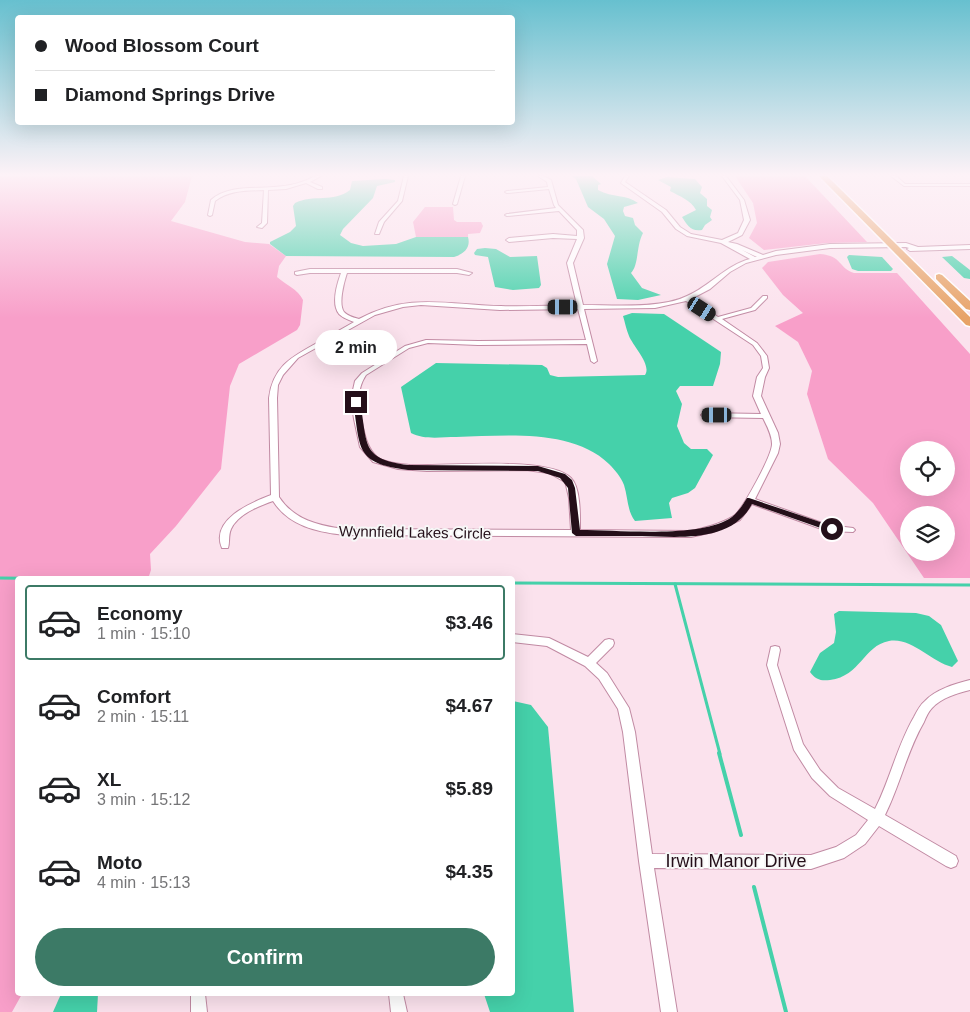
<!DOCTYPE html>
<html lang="en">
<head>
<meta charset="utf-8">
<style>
	:root { --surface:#fff; --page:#f2f2f2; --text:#202124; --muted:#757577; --line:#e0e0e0; --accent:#3c7a66 }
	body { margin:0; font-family:Helvetica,sans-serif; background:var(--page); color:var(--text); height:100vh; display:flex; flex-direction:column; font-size:19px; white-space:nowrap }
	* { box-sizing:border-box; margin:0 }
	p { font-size:16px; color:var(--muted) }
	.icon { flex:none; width:28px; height:28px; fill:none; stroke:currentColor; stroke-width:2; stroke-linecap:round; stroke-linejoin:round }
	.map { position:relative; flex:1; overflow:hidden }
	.panel { position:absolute; left:15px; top:576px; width:500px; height:420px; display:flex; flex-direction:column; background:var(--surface); border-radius:5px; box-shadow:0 5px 20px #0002 }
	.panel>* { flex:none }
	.guide { position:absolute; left:15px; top:15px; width:500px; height:110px; border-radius:5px; box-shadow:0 5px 20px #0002; display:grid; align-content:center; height:110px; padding:0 20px; background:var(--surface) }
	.fabs { position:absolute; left:900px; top:441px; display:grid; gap:10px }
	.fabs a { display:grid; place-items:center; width:55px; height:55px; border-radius:50%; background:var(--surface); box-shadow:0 5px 20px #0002; font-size:25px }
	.end { position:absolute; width:22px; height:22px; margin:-11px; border:6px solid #240f19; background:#fff; box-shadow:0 0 0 2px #fff }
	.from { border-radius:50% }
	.bubble { position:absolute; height:35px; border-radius:18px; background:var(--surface); box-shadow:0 5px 20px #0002; font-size:16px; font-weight:700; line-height:35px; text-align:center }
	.car { position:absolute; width:15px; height:30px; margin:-15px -8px; border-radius:6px; box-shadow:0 0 4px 1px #0007; background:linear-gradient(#222 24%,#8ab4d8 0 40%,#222 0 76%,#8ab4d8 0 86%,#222 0) }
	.guide b { display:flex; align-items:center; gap:18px; height:48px; font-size:19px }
	.guide b+b { border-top:1px solid var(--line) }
	.guide i { width:12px; height:12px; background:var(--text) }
	ul { padding:9px 0 0; list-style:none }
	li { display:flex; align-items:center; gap:15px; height:75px; margin:0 10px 8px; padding:0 10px; border:2px solid transparent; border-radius:5px }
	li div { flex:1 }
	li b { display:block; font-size:19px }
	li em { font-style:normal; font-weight:700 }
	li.selected { border-color:var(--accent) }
	li>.icon { width:45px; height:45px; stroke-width:1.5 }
	.primary-button { display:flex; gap:10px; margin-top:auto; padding:10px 20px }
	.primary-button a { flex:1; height:58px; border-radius:30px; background:var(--accent); color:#fff; font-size:20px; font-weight:700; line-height:58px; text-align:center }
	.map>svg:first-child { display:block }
	.green { fill:#f89fc9; fill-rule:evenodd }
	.water { fill:#45d1aa }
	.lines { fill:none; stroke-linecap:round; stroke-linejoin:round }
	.stream-far1 { stroke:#45d1aa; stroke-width:3 }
	.stream { stroke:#45d1aa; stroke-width:4 }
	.minor-casing { stroke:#c18aa3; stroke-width:2 }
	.primary-casing { stroke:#fff; stroke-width:3 }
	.minor { fill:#fff; fill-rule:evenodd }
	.primary { fill:#e7a367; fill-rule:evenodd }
	.route { fill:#240f19 }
	.labels { text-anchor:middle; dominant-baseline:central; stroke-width:4; stroke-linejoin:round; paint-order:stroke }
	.street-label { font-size:15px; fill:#240f19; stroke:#f7f7f7 }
	.near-street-label { font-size:18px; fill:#240f19; stroke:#f7f7f7 }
</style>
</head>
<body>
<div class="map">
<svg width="970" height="1012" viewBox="0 0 970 1012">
	<rect width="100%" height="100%" fill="#fbe2ed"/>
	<g class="green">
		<path d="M0,176H192L185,202L171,221L245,242L269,244L286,256L279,266L277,277C286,285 298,289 303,300L300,325L297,330L239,364L230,386L221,469L176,526L150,554L151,570L148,579H18V994H22L12,1012H0Z"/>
		<path d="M735,176H805L867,242L827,243L764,250L749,238L757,223L753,203Z"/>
		<path d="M425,207H453L454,220L457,222H481L483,226L480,233L468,234V237H416L413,222Z"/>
		<path d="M820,254C843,256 838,268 854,273H897L970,354V578H924L873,503L828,459L807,394L812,371L798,342L775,326L803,313L783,295L762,268L768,262ZM909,450H946V488H909ZM909,515H946V552H909Z"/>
	</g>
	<g class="water">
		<path d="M572,176H592L601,184L598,185V190C613,198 626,194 638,203L624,207L623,211L625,216L633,218L635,225L643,233C636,246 639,265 631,273L642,288L661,295L638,300L617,299L607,264L615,236L604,219L588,207L576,179Z"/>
		<path d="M667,177L695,179L702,187L700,193L707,199V206L712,210L710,217L712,220L705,225L702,230C691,232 687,225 682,217L696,210C691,200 679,196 670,191L671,187L658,180Z"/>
		<path d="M385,179L395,180V182L377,186L373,198L343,229L340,235L351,243L363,246L396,244L416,237H468C471,248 464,254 454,257L286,256L270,244V242L290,232L296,226L293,206L295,203C313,194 333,203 350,190L352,181Z"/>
		<path d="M485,248L496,249L510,257L537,256L541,285L539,288L513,290L495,287L488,257L475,255L474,253L477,249Z"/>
		<path d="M849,255L882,257L893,269L891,271H858L852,269L847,257Z"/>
		<path d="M952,256L970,270V279L964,278L942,257Z"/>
		<path d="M632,313L664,314L721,352L720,364L713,386H680L676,391L682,404L677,426L684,443L691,449H707L713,455L695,488L688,493L672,498L669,503L672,518L635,521C627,511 628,497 624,485C621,477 615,470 609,464C572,428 504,436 456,437C441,437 424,440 411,433L401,387L436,363L542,365L547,368L550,375L558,377L645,375C652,365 633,346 629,336C626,329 625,322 623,316Z"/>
		<path d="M839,611L916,613L929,616L941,625L958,661L952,667C931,662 912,637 889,641C863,646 861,676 830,680C821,681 816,680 810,672L820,653L834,643L836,632L834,614Z"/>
		<path d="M513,701L531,705L548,727L574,1012H490L484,994H512Z"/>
		<path d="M61,994H98L97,1012H53Z"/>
	</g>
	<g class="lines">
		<g class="stream-far1">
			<path d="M0,578L88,579"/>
			<path d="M512,583L970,585"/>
			<path d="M675,584L720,754"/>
		</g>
		<g class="stream">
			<path d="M719,753L741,835"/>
			<path d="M754,887L786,1012"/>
		</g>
		<defs>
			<g id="minor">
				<path d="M315,176H321L310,182L322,187V189H318L306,183L286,189L268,190L267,223L262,228L257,227L262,223L264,190C246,191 230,190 215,201L212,215L210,216L208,215L211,200C228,185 253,189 274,187C289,186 303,183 315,176Z"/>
				<path d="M404,176H408L402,201L384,222L379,234H375L379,222L398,201Z"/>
				<path d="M461,176H465L457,204L455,205L453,204Z"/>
				<path d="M538,176H543L551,180L558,205L583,230L584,238L573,263L583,305C613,305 661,309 687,296C710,286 726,265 750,259L721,243L687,236L676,229L662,212L621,183L625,176H629L625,182L666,210L680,227L691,234L722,240L738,233L744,220L740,200L722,176H726L744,200L750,220L742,235L728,242L737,244L763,255L776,251L830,244L906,243L918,247L970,245V249L910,251L907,249L909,248L906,247L830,248L776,255L746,263L730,272L710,289L691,299L718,317L751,308L763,296H767V298L755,310L722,319L757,343L767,356L769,368L765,377L761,396L778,433L780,444L778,453L755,499L828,525L853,528L855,530L853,532L827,531L752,504L740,520L713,532L691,537L345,535C317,532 289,526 273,501C259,506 238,514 231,529C228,536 230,542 228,548H222C210,520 250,503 271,495L269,398C273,366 292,357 317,343C329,336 342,329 354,322C349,320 343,318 339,314C331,304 337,284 341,273H310L297,275L295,274V272L310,269H457L472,273L469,275L457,273H347C344,282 338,304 344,312C348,316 355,318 359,319C408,292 448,305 501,306C526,307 552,305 577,305L567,263L577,239L553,238L509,242L506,240L509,238L553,234L577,236V230L559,211L507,216L505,215L507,214L556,208L554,205L549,189L507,193L505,192L507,191L548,187L547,182ZM742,250L757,257H755ZM686,301L753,345L761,356L763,368L757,377L753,396L761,414L705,413L701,415L705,417L763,418C767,426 772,435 772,444C772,456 743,508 735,515C724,523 704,528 691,531L580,530C580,517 581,488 571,478C548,455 445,467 410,465C400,464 385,463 377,457C367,448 365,436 362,423C358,407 356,390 366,375L409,348L428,343L478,345L587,344L591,361L594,363L597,361L584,309L655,308ZM421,305L500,310L578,309L586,340L478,341L426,340L405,346L362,373L355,381L351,399L354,419L360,447L373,462L398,469L427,471L526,470L549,473L565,482L566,485L569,498L571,530L345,529C319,526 294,520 279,497L277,398L278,385L283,375L298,358L375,315L403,307Z"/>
				<path d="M891,176H896L905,184H970V186H904Z"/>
				<path d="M512,634L549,638L588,657L605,640L609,639L613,640L614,643L613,646L596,663L607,673L629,708L635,732L652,854L811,855L836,847L856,835L868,820L830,796L812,778L794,750L767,665L771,647L775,646L779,647L780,650L777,665L803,744L820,770L838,788L875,809C890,780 897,746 914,717C917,711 920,705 925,701C936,689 955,684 970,680V690C957,693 941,698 932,708C928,712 926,717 924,722C907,751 900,785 885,815L956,856L958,861L956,866L951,868L946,866L879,826L865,844L844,858L811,869L654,868L677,1012H661L639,861L623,732L618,709L599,679L585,666L547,646L512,642Z"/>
				<path d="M191,994H205L207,1012H191Z"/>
				<path d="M389,994H403L407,1012H391Z"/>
			</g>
			<g id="primary">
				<path d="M819,176H827L970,317V326L966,325Z"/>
				<path d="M939,274L942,275L970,301V310L966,309L936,279V275Z"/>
			</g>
		</defs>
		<use href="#minor" class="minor-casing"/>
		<use href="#primary" class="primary-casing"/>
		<use href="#minor" class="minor"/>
		<use href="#primary" class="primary"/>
	</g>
	<linearGradient id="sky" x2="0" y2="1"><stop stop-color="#67c0cf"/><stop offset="0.55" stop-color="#fdf2f7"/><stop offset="1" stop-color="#fdf2f7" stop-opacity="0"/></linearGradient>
	<rect width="970" height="318" fill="url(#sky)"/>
	<path class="route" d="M356,399L360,402C368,443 360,459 408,465L538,466L565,474L572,480L575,488L580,530C619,530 697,538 729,519C737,514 742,506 747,498H749L835,527L836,529L832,532L752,504C732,543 678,537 642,536C620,536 598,536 576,536L572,533L568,488L560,478L538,471L408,470C354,463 361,449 353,402Z"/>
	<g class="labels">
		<g class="street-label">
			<text transform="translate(415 532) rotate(1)">Wynnfield Lakes Circle</text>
		</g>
		<g class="near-street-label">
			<text x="736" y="861">Irwin Manor Drive</text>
		</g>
	</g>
</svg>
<div class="fabs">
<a><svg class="icon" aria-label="locate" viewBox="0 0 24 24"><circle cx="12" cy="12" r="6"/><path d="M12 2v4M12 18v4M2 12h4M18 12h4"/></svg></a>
<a><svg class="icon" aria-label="layers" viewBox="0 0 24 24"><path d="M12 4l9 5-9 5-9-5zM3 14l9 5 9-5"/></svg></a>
</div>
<i class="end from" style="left:832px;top:529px"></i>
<i class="end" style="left:356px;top:402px"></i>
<div class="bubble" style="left:315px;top:330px;width:82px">2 min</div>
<i class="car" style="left:563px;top:307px;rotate:270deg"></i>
<i class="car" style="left:702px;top:309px;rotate:123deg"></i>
<i class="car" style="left:717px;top:415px;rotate:270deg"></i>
<div class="guide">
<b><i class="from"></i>Wood Blossom Court</b>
<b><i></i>Diamond Springs Drive</b>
</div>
<section class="panel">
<ul>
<li class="selected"><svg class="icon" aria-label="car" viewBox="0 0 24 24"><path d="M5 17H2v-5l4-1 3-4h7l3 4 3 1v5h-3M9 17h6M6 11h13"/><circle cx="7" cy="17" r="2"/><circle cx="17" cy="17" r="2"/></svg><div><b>Economy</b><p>1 min · 15:10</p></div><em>$3.46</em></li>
<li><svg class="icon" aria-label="car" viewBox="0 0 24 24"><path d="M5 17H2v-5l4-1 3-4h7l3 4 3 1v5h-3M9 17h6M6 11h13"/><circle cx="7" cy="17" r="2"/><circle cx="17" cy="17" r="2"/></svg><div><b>Comfort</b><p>2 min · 15:11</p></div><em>$4.67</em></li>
<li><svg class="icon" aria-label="car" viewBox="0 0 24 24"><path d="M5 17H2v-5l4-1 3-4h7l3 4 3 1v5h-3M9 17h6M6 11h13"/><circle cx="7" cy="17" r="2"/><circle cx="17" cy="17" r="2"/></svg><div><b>XL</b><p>3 min · 15:12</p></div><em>$5.89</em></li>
<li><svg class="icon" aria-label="car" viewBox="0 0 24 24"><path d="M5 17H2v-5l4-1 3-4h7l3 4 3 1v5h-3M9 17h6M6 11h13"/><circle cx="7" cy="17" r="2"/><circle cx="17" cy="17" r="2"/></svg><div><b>Moto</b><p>4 min · 15:13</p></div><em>$4.35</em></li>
</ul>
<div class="primary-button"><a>Confirm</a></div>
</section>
</div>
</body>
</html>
